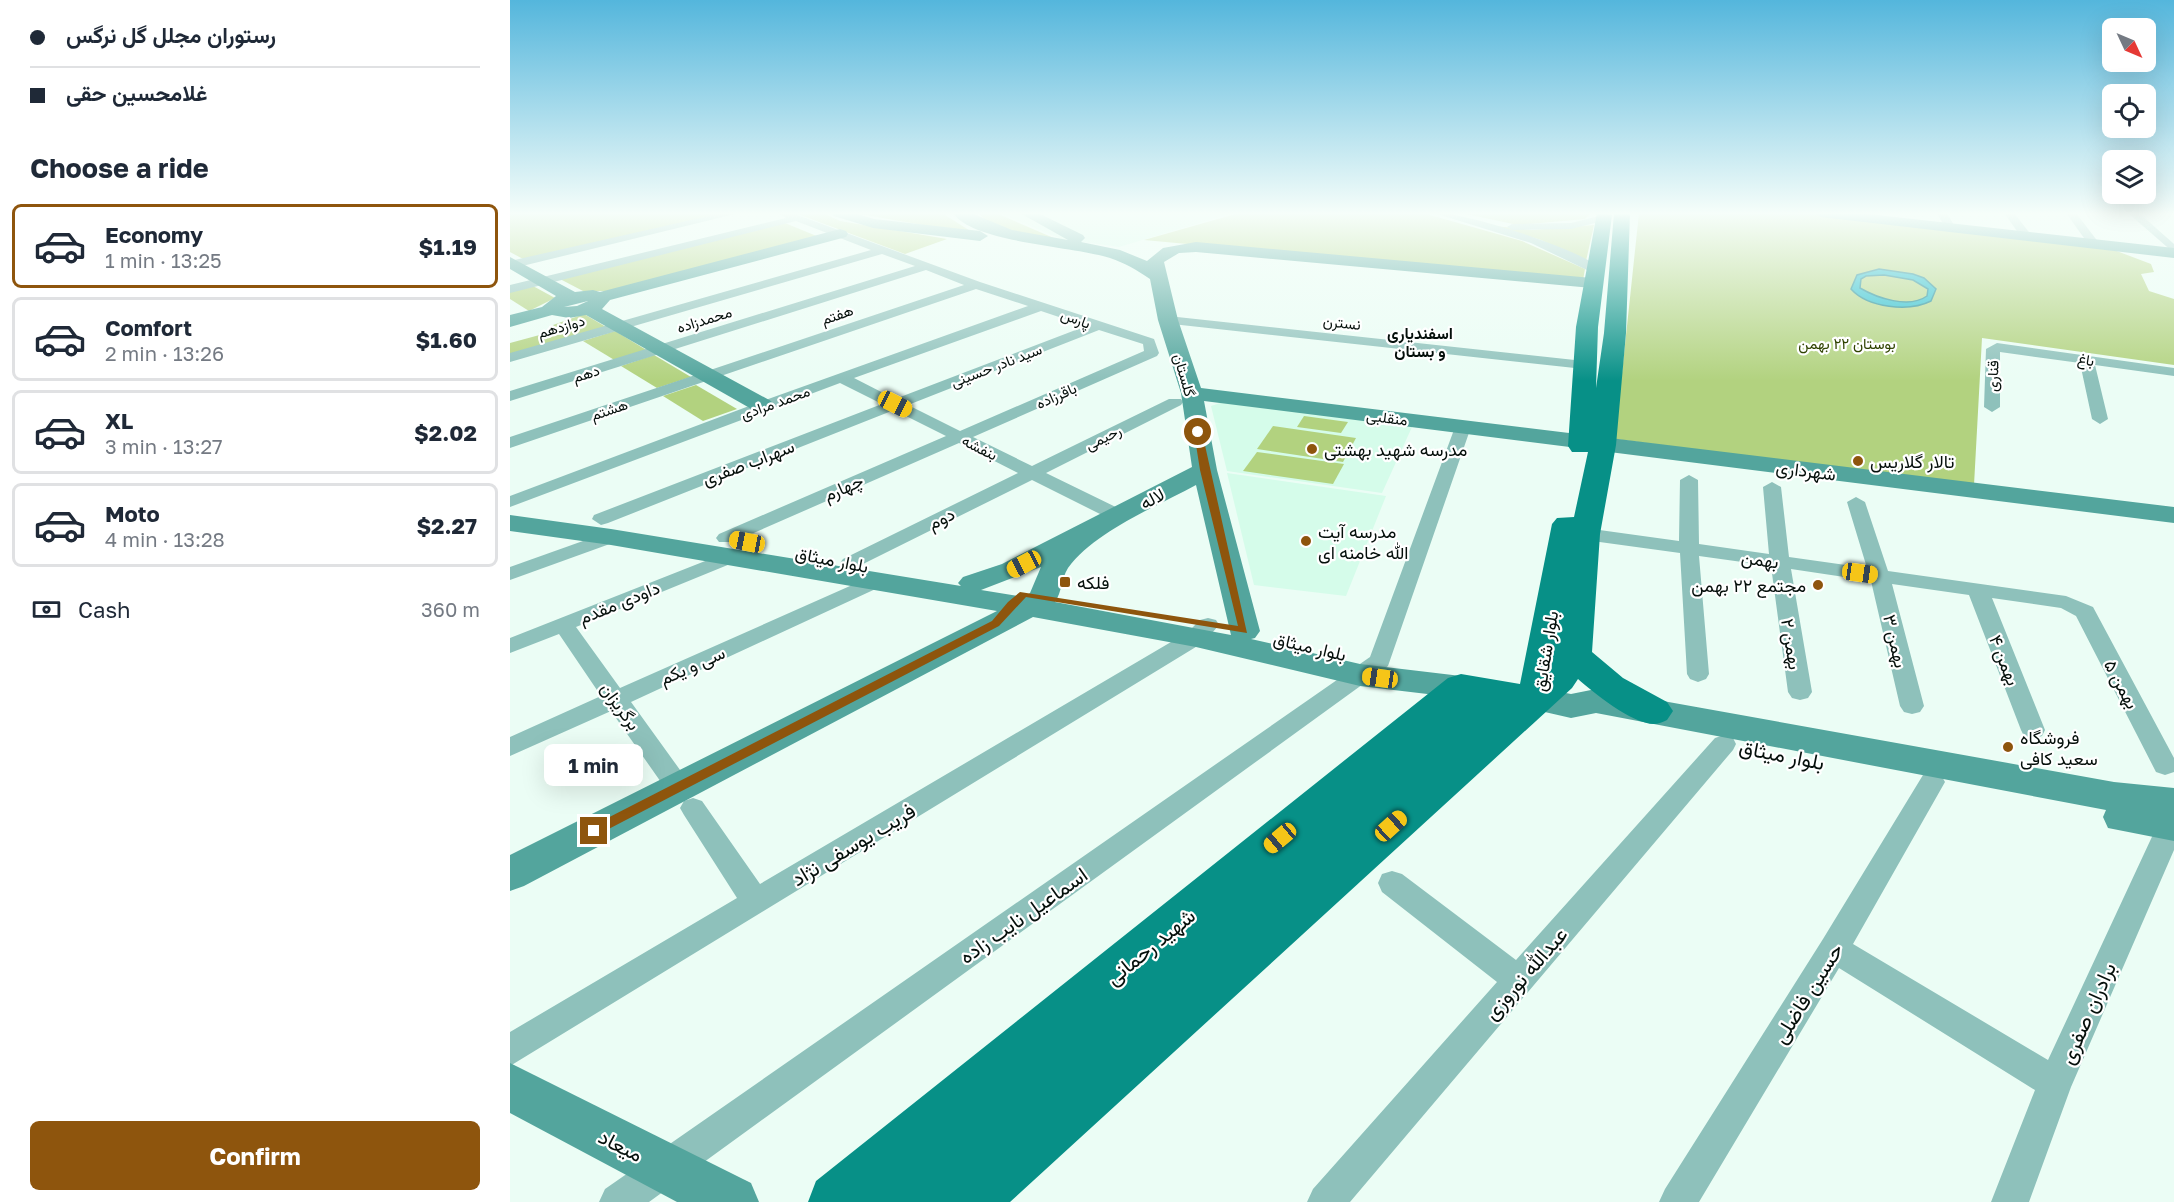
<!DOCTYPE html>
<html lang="en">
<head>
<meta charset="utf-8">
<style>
	:root { --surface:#fff; --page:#f2f2f3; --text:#1f2937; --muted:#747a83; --line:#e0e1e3; --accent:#8e550d }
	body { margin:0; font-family:"Golos Text",Vazirmatn,sans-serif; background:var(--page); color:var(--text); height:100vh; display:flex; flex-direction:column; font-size:22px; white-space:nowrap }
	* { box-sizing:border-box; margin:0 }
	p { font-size:20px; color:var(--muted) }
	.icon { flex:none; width:33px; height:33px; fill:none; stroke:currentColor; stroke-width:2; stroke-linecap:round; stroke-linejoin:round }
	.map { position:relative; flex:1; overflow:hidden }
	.drawer { display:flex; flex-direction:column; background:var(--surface); width:510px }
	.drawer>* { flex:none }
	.hud { display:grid; align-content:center; height:132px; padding:0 30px; background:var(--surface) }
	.needle { width:39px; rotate:134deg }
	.controls { position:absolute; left:1592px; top:18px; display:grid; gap:12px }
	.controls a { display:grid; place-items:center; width:54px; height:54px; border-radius:9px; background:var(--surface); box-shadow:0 6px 24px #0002; font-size:30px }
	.end { position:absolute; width:27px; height:27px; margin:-14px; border:8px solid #8e550d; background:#fff; box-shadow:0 0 0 3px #fff }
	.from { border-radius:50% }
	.bubble { position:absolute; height:42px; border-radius:9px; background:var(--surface); box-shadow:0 6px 24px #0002; font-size:20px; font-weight:700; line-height:42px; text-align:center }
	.car { position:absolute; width:18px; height:36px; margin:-18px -9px; border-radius:8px; box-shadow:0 0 4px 2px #0007; background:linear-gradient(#f5c518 24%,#345 0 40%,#f5c518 0 76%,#345 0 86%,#f5c518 0) }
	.hud b { display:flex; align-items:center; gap:21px; height:57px; font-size:22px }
	.hud b+b { border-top:2px solid var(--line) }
	.hud i { width:15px; height:15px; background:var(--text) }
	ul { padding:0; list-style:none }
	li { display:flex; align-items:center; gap:18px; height:84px; margin:0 12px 9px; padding:0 18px; border:3px solid var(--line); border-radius:9px }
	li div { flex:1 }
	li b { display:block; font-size:22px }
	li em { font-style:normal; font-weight:700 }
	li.on { border-color:var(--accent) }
	li>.icon { width:54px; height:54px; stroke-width:1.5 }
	h2 { padding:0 30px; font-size:27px; line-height:72px }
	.pay { display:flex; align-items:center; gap:15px; height:66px; padding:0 30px; font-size:22px }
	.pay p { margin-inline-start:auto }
	.action { display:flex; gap:12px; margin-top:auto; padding:12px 30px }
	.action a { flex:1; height:69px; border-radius:9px; background:var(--accent); color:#fff; font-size:24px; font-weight:700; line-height:69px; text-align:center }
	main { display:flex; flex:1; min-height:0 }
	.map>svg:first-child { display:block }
	.built { fill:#d5fcea }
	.green { fill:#b2d27f }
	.water { fill:#16b8c9; stroke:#118590; stroke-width:1.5; fill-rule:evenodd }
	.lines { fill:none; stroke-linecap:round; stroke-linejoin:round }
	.street { fill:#8ec1bb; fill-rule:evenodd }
	.secondary { fill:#53a59d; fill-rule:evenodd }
	.primary { fill:#079087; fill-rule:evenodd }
	.route { fill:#8e550d }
	.poi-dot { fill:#8e550d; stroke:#fff; stroke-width:2 }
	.labels { text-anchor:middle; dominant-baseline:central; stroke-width:4.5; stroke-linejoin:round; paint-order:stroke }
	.far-street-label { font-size:15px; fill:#050f0b; stroke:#fff }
	.far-park-label { font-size:15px; fill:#2f4200; stroke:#fff }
	.far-neighbourhood-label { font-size:16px; font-weight:bold; fill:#050f0b; stroke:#fff }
	.poi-label { font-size:18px; fill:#050f0b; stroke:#fff; text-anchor:start }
	.street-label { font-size:18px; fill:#050f0b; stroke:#fff }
	.near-street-label { font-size:21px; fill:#050f0b; stroke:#fff }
</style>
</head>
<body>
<main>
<section class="drawer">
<div class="hud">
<b><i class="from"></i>رستوران مجلل گل نرگس</b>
<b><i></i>غلامحسین حقی</b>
</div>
<h2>Choose a ride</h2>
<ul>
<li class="on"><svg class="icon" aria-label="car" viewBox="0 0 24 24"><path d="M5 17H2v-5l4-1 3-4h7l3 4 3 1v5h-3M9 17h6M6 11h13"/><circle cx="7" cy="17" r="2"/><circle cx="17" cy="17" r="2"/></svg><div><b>Economy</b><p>1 min · 13:25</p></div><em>$1.19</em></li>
<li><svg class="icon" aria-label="car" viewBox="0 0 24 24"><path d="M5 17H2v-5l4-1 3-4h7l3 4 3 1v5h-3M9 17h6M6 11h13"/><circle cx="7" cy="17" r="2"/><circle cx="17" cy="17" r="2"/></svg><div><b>Comfort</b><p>2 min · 13:26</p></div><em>$1.60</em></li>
<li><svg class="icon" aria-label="car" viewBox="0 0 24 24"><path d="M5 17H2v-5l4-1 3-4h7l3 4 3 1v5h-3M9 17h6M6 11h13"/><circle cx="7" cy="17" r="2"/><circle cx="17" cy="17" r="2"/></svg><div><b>XL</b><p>3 min · 13:27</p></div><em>$2.02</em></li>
<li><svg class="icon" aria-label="car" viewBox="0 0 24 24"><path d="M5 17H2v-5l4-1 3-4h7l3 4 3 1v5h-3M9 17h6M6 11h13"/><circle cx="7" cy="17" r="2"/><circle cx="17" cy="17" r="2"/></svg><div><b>Moto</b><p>4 min · 13:28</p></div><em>$2.27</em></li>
</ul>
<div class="pay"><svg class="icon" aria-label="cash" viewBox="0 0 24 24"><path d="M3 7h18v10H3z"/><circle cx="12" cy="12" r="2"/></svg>Cash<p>360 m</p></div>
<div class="action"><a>Confirm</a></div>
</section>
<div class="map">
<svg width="1664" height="1202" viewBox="0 0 1664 1202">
	<rect width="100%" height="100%" fill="#ebfdf5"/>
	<g class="built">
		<path d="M490,213H723L609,247L551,239Z"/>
		<path d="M713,402L902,427L872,493L717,471L701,406Z"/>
		<path d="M717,473L876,496L836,596L744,585Z"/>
	</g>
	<g class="green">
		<path d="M0,213H218L15,260L0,252Z"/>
		<path d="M285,213H313L330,221L437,239L395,254Z"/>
		<path d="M344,213H432L465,234Z"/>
		<path d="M468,213H486L546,239L483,227Z"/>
		<path d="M729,213H913L1012,241L1075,269L1073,280L634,240Z"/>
		<path d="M951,213H1081L1075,219L1008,225Z"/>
		<path d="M1129,213H1290L1604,250L1641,264L1644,272L1631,274L1639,291L1664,299V365L1472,338L1464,485L1105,439Z"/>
		<path d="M275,223L309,237L103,291H73L50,279Z"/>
		<path d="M1084,225L1076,261L1031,240L985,226L1022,230Z"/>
		<path d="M23,286L45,298L19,311L0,299V292Z"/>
		<path d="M74,314L96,327L0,354V343L48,330L43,325Z"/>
		<path d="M105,331L138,351L106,361L73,341Z"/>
		<path d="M144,355L181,377L147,388L111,366Z"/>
		<path d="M186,385L227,409L193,421L153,396Z"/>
		<path d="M794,416L838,422L831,433L787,427Z"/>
		<path d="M763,426L846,438L833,462L747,449Z"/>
		<path d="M747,452L834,464L823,484L733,471Z"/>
	</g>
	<path class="water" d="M1369,269L1403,274L1414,278L1426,289L1421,301C1399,312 1358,308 1341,289L1347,275ZM1374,275L1403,280L1418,289L1417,296C1399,309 1367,298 1350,288L1351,279L1356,276Z"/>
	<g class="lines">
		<g class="street">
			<path d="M212,213H229L0,269V261Z"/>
			<path d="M268,213H282L470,282L644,339L649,353L647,356L463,437L522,466L659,399H671L673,402L671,405L536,473L616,512L618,516L616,520H602L522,480L347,567H333L330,563L333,559L508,473L449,443L223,542H209L206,538L209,534L436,436L384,410L98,523L91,525L82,519L84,515L372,404L330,383L0,507V496L247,403L518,306L466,289L0,448V437L454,285L416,270L0,401V391L405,266L372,254L0,362V353L361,250L286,221L0,293V285L276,218ZM531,311L576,326L385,399L344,378ZM589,330L633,344L634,351L450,431L398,405Z"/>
			<path d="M924,213C952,211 1071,249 1091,269L1081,272L1021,243Z"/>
			<path d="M1427,213H1437L1445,227L1444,229H1436Z"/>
			<path d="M1494,213H1504L1522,236L1520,238H1512Z"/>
			<path d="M1556,213H1566L1589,243L1587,245H1579Z"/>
			<path d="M1618,213H1629L1664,244V253Z"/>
			<path d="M1093,215L1098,218L1097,220L1061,229L1002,230L997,227L1002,224L1061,223Z"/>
			<path d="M658,316L1074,361L1081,365L1074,369L653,323L651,320Z"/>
			<path d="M1487,343L1664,368V376L1585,365L1598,419L1590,424L1582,419L1570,363L1490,352V407L1482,412L1474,407L1476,349Z"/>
			<path d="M953,422L961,427L878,666L139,1202H89L95,1189L860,657L945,427Z"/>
			<path d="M1179,475L1188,480L1189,544L1259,554L1253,487L1262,482L1271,487L1279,557L1357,568L1337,502L1346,497L1355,502L1378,571L1556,596L1583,607L1664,758V772L1655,775L1646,772L1566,616L1551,608L1482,598L1535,730L1532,736L1523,739L1514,736L1511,730L1459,595L1382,584L1414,706L1410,712L1402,714L1394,712L1390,706L1361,581L1281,569L1302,692L1298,698L1290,700L1282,698L1278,692L1261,566L1189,556L1199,674L1196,679L1188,682L1180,679L1177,674L1170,553L1075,540L1065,534L1075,528L1169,541L1170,480Z"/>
			<path d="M101,531L108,533L111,537L108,541L0,580V567Z"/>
			<path d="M218,552L225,554L228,558L225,562L66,627L110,688L358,578H372L375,582L372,586L121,702L178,781L182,788L178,795L169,798L160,795L101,711L0,756V737L91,696L49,634L0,653V638Z"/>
			<path d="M698,618L706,620L709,625L694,642L0,1066V1032L227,898L174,815L170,808L174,801L183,798L192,801L250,884L678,632L690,620Z"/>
			<path d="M1214,735L1223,738L1226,744L1223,750L840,1202H797L803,1189L987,982L872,892L868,883L872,874L882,871L892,874L1006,960L1205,738Z"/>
			<path d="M1422,772L1431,775L1435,782L1343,944L1538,1060L1647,826L1651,818L1664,816V850L1561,1087L1519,1202H1481L1525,1090L1329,968L1189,1202H1149L1155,1189L1313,939L1413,775Z"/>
		</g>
		<g class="secondary">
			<path d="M322,213H344L364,219L470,231L478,236L470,241L363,228L324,216Z"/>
			<path d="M443,213H461L502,230L558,240L510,213H528L573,235L575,238L571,242L610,250L637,261L653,248L686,242L1082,278L1091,283L1082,288L686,252L669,253L654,262L668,320L691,388L1664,507V523L694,401L707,470L750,631L745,638L741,639L850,664L951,676L963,679L968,687L963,695L951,698L850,686L686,647L523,617L14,886L0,891V855L487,611L101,545L0,531V515L101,529L451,586L448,583L453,577L492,564L682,467L671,393L648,320L640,279C627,270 615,263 600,258C564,246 463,243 443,213ZM686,485L721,635L545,602C552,592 551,579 558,568C585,531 646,507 686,485ZM531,567L520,593L514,597L471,590Z"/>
			<path d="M1304,213H1349L1664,248V258L1311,217Z"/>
			<path d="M330,229L336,231L338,234L336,237L100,300L92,309L261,401L264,406L261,411H245L76,315L59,318L42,315L0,327V315L32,307L46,296L0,269V257L65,292L83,290L90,292ZM78,301L67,306L54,307Z"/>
			<path d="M1025,687L1061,694L1086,689L1604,782L1664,788V841L1598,828L1593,817L1596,810L1086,713L1061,718L1013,707L1008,699L1013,691Z"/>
			<path d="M0,1063L241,1183L249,1202H167L0,1113Z"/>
		</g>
		<path class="primary" d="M1087,213L1102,215L1088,327L1086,388L1094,333L1104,213H1120L1116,333L1106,445L1090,534L1082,652L1113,678L1157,702L1163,711L1157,720C1153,722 1148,724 1144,724C1122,724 1083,692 1068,679L1062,688L500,1202H298L306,1181L938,678L951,674L1010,684L1042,524L1047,518L1064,517L1078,452H1062L1058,446L1066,327Z"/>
	</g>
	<linearGradient id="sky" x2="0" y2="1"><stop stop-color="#54b6dc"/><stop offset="0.56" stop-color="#f6fefa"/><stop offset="1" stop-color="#f6fefa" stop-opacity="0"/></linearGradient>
	<rect width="1664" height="381" fill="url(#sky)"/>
	<path class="route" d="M688,430L692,432L737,633L516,597L489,626L89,834H80V827L482,621L498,602L510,592L728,626L690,470L684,432Z"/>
	<g class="poi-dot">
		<circle cx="802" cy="449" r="6"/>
		<circle cx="1348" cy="461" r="6"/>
		<circle cx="796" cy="541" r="6"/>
		<rect x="549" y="576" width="12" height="12" rx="3"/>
		<circle cx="1308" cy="585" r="6"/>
		<circle cx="1498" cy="747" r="6"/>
	</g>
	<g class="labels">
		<g class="far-street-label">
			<text transform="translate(327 314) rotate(-19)">هفتم</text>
			<text transform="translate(566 318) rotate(20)">پارس</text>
			<text transform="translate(194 319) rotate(-17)">محمدزاده</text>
			<text transform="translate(832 322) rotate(6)">نسترن</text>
			<text transform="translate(51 326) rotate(-16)">دوازدهم</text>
			<text transform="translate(1576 359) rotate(9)">باغ</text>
			<text transform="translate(486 365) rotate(-21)">سید نادر حسینی</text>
			<text transform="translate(76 373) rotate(-17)">دهم</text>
			<text transform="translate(675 375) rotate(74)">گلستان</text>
			<text transform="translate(1482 376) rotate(-88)">قناری</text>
			<text transform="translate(546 395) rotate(-24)">باقرزاده</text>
			<text transform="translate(265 402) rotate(-20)">محمد مرادی</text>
			<text transform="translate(99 409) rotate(-19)">هشتم</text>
			<text transform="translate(877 417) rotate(7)">منقلبی</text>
			<text transform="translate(593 437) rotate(-26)">رحیمی</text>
			<text transform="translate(470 447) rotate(27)">بنفشه</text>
		</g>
		<g class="far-park-label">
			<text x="1337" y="343">بوستان ۲۲ بهمن</text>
		</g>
		<g class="far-neighbourhood-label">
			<text x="910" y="333">اسفندیاری<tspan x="910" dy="18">و بستان</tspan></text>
		</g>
		<g class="poi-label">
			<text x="814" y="449">مدرسه شهید بهشتی</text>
			<text x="1360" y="461">تالار گلاریس</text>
			<text x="808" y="531">مدرسه آیت<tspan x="808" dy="21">الله خامنه ای</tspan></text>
			<text x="567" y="582">فلکه</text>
			<text x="1296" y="585" text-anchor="end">مجتمع ۲۲ بهمن</text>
			<text x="1510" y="737">فروشگاه<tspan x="1510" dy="21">سعید کافی</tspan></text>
		</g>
		<g class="street-label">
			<text transform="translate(238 462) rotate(-21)">سهراب صفری</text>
			<text transform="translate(1296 470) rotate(7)">شهرداری</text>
			<text transform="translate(333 487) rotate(-24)">چهارم</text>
			<text transform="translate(642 498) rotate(-28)">لاله</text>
			<text transform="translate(431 518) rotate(-26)">دوم</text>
			<text transform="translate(322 559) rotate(11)">بلوار میثاق</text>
			<text transform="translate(1250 559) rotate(8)">بهمن</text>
			<text transform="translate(109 602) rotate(-22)">داودی مقدم</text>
			<text transform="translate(1386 641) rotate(77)">بهمن ۳</text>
			<text transform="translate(1282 644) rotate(81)">بهمن ۲</text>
			<text transform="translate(800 646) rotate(13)">بلوار میثاق</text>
			<text transform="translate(1035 651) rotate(-81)">بلوار شقایق</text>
			<text transform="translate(1495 660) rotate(68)">بهمن ۴</text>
			<text transform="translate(182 665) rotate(-24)">سی و یکم</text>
			<text transform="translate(1612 684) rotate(62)">بهمن ۵</text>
			<text transform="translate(111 706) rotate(54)">برگریزان</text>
		</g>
		<g class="near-street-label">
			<text transform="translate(1272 754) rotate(11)">بلوار میثاق</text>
			<text transform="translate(343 844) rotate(-31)">فریب یوسفی نژاد</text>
			<text transform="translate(513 915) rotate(-35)">اسماعیل نایب زاده</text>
			<text transform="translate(640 946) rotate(-39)">شهید رحمانی</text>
			<text transform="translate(1015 973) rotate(-49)">عبدالله نوروزی</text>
			<text transform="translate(1297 993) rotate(-58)">حسین فاضلی</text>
			<text transform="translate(1577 1013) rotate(-66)">برادران صفری</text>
			<text transform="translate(111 1145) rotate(27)">میعاد</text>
		</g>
	</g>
</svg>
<div class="controls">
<a><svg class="needle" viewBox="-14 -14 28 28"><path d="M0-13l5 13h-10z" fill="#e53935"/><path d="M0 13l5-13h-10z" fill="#747a83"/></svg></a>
<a><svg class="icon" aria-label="locate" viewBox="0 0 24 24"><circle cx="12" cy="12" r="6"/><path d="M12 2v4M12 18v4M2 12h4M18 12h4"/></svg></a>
<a><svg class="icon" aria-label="layers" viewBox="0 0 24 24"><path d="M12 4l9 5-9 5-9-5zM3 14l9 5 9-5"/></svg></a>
</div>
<i class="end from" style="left:688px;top:432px"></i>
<i class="end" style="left:84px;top:831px"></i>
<div class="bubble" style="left:34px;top:744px;width:99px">1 min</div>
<i class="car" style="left:385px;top:404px;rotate:117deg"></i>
<i class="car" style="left:237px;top:542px;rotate:281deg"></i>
<i class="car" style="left:514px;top:564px;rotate:242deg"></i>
<i class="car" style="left:1350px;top:573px;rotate:98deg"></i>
<i class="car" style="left:870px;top:678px;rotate:278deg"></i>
<i class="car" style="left:881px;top:826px;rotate:48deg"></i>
<i class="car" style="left:770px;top:838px;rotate:230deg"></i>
</div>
</main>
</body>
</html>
